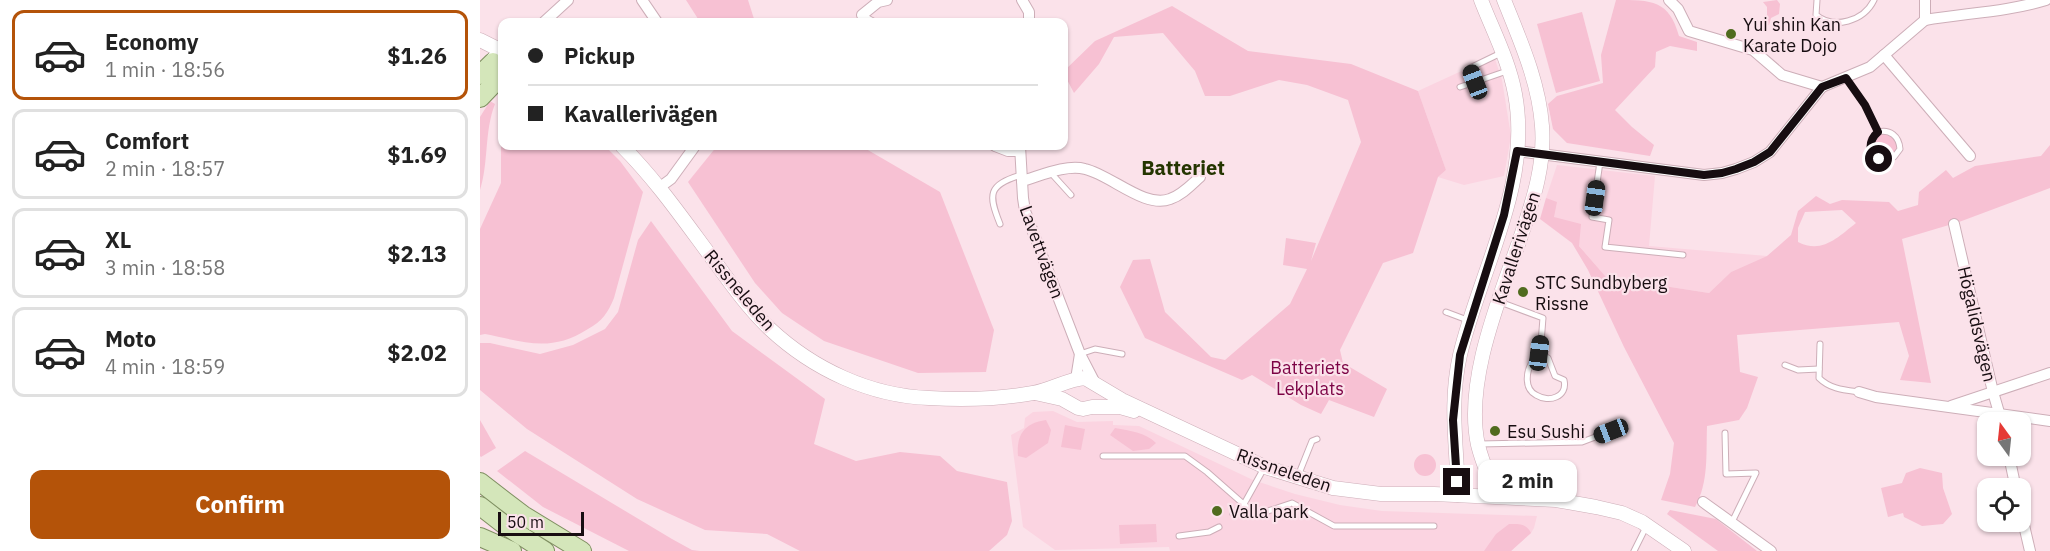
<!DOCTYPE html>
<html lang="en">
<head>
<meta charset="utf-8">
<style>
	:root { --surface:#fff; --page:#f6f6f6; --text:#222; --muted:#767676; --line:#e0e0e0; --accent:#b45309 }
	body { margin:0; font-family:"IBM Plex Sans",sans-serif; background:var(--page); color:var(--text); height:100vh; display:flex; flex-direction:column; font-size:22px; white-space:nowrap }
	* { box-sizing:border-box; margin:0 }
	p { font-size:20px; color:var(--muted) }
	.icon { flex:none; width:33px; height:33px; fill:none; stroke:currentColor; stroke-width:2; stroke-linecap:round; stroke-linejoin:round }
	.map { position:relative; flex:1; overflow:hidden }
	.details { display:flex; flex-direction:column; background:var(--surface); width:480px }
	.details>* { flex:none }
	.top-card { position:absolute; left:18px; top:18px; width:570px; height:132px; border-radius:12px; box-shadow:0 2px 4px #0004; display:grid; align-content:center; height:132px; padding:0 30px; background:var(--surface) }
	.needle { width:39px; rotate:345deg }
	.buttons { position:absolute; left:1497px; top:412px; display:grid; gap:12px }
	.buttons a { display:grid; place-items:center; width:54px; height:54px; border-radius:12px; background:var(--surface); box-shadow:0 2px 4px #0004; font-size:30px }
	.scale { position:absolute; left:18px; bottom:15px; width:86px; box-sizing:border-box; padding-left:6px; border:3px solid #170d11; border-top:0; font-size:16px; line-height:21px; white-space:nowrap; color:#170d11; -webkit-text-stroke:4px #fbe2ea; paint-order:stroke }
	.end { position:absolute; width:27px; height:27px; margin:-14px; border:8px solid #170d11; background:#fff; box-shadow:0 0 0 3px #fff }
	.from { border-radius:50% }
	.bubble { position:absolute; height:42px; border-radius:12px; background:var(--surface); box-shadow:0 2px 4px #0004; font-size:20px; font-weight:800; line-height:42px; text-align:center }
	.car { position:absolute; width:18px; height:36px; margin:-18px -9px; border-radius:8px; box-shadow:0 0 4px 2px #0007; background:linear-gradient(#222 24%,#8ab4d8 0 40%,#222 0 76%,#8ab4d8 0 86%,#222 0) }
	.top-card b { display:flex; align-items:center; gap:21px; height:57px; font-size:22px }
	.top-card b+b { border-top:2px solid var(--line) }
	.top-card i { width:15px; height:15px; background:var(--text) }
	ul { padding:10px 0 0; list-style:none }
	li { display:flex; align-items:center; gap:18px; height:90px; margin:0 12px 9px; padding:0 18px; border:3px solid var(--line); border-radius:12px }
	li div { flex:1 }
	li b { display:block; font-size:22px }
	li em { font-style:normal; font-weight:800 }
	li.active { border-color:var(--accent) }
	li>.icon { width:54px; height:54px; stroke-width:1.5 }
	.primary-button { display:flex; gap:12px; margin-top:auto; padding:12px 30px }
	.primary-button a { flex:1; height:69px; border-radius:12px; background:var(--accent); color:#fff; font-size:24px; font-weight:800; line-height:69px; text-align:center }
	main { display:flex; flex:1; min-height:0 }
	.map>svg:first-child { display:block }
	.built { fill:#fbd4e1 }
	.green { fill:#f7c1d3; fill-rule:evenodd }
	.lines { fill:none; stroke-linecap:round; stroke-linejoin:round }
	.service-casing { stroke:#cdaeb8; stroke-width:7 }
	.minor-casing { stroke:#cdaeb8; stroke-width:12 }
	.tertiary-casing { stroke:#cdaeb8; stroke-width:15 }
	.primary-casing { stroke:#7f8f61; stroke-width:20 }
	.service { stroke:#fff; stroke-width:5 }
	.minor { stroke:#fff; stroke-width:10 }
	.tertiary { stroke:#fff; stroke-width:14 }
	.primary { stroke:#d4e6ba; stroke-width:18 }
	.route { stroke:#170d11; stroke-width:8 }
	.poi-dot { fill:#506b1e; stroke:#fbe2ea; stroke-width:2 }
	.labels { text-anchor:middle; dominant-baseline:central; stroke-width:4.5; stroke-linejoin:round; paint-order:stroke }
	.poi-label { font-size:18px; fill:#170d11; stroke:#fbe2ea; text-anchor:start }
	.street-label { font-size:18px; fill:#170d11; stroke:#fbe2ea }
	.park-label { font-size:18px; fill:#7c0345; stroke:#fbe2ea }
	.neighbourhood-label { font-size:20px; font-weight:bold; fill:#243500; stroke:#fbe2ea }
</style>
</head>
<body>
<main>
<section class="details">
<ul>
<li class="active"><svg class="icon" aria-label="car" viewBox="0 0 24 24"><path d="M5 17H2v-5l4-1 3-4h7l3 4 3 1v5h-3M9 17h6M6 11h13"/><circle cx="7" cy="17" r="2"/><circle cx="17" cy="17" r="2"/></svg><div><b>Economy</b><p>1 min · 18:56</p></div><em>$1.26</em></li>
<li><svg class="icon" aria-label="car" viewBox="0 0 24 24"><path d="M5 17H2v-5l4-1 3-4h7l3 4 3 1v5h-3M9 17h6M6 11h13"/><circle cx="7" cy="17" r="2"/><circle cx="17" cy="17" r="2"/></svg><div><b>Comfort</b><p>2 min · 18:57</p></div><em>$1.69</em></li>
<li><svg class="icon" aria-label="car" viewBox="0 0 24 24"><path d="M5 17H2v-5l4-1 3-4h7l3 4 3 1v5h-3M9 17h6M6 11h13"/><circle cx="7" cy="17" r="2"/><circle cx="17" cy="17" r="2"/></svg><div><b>XL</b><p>3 min · 18:58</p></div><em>$2.13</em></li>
<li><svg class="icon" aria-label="car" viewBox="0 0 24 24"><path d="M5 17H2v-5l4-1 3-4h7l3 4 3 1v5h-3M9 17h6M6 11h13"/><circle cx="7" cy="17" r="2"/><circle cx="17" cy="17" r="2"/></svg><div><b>Moto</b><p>4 min · 18:59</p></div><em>$2.02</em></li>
</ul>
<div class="primary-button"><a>Confirm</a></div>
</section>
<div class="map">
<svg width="1570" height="551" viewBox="0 0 1570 551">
	<rect width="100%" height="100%" fill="#fbe2ea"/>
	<g class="built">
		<path d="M1014,56L1022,80L1031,136L1024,176L984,185L958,177L966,170L938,91Z"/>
		<path d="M1077,165L1175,176L1169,246L1287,256L1251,272L1229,293L1126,277L1074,217L1066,198Z"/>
		<path d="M573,411L597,422L633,421V425L659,426L773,480L815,494L860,505L902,511L1057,516L1054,528L1051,533L1031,551H690L689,547L575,550L543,527L531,435L544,428L545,418L553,412Z"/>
	</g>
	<g class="green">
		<path d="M206,0H268L275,22H220Z"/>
		<path d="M1136,0C1172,0 1189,0 1199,36L1217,42V51L1190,46L1176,52L1175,67L1135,110L1152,127L1174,145L1170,156L1087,143L1073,129L1068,104L1077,96L1123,83L1121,55Z"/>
		<path d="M1297,0L1300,4L1299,14L1291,18L1289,25L1285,26L1287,20V7L1283,2Z"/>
		<path d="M692,6L768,51L871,64L938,91L966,170L958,177L933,253L903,263L860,350L863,363L907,389L894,417L849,400L841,414L821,405L772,375L762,380L665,338L640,287L653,260L670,259L685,312L731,357L745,360L810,304L827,269L803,265L806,238L836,243L831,261L881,142L868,100L827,85L799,80L750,96H725L715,71L683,33L634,37L619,64L594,93L584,74V71L615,41Z"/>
		<path d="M1102,12L1120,81L1076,93L1057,24Z"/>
		<path d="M10,101L15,104C4,132 9,162 0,190V117Z"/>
		<path d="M22,118V146H125L140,161L163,192L134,298C128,313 122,321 108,329C70,353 46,342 5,334L0,335V229L21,183V121Z"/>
		<circle cx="1405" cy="146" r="12"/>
		<path d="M1570,145V188L1479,222L1422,239L1451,383L1420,380L1429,356L1419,322L1257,335L1260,372L1278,377L1267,408L1259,420L1227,426C1226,454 1229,482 1215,507L1181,500L1190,474L1194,443L1144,347L1108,270L1092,243L1060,219L1066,198L1077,202L1074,217L1101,224L1099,246L1126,277L1229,293L1251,272L1287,256L1311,235L1318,211L1336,196L1350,204L1362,200L1409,202L1418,211L1438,205L1439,192L1466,170L1473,178L1495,166L1561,156ZM1362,210L1376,223C1357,238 1342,254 1318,242V228L1325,212Z"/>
		<path d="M237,146H381L460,192L514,330L506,372L438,373L344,341L302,313L275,283L208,182Z"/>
		<path d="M171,221L252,331L345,399L334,444L376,461L420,452L460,456L477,471L527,482L532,521L527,535L509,551H320L287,534L225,530L157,499L47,429L0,390V343H10L60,354L93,345L125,329L138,312L158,240Z"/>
		<path d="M0,420L16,448L1,457L0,456Z"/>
		<path d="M566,420L571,430L568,443L546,458L538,456C536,434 545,423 566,420Z"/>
		<path d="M585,425L605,429L601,450L581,447Z"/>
		<path d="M635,428C650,431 665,432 676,443L669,449L653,451L630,435Z"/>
		<path d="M45,451L192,539L212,550L220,551H149L63,507L17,471Z"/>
		<circle cx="945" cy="465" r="11"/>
		<path d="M1440,468L1462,473L1463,488L1472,514L1463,524L1442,526L1424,517L1423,513L1408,517L1401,488L1422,483L1426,473Z"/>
		<path d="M1190,510L1236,519L1277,551H1238L1187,514Z"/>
		<path d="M676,524L677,542L640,544L639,525Z"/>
		<path d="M1029,524C1039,524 1046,523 1051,533L1031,551H1004L1016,534Z"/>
	</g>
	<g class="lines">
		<defs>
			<g id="service">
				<path d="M1337,0L1336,15C1354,30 1384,21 1394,0"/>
				<path d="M382,15L395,22"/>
				<path d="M1021,53L990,68L995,82L1027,71"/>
				<path d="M1366,78L1385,105L1398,132C1410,129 1419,136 1420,149L1414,157L1404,160L1392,155L1391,140L1398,132"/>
				<path d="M980,87L995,82"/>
				<path d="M1120,162L1112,217L1129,220L1125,247L1203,255"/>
				<path d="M571,173L591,195"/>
				<path d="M520,224C508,194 508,185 541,175"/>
				<path d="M1020,302L1063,318C1062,328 1062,340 1059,350C1058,355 1054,357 1052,362C1046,372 1044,389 1056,395C1069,403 1088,397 1084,380L1075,376L1068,358L1059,353"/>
				<path d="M966,312L990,321"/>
				<path d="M1340,344L1339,378C1350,389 1364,390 1379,392"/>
				<path d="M600,354L615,349L642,354"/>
				<path d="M1305,365L1318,370L1339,369"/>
				<path d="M1245,433L1246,474L1276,473L1252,522"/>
				<path d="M1000,444L1102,442L1131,431"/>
				<path d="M623,456H705L727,472L776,515L812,503L854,526H954"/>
				<path d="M818,476L832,441L837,439"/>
				<path d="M753,514L764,504L784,468"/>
				<path d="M699,536L729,532L739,527"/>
				<path d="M1154,551L1166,527"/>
			</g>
			<g id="minor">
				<path d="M162,0L177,22"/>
				<path d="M542,0L549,12V22"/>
				<path d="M1189,0L1198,9L1209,31L1273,50L1302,75L1342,87"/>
				<path d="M382,15L398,2L407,0"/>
				<path d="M1445,20C1486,13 1526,12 1566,0"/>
				<path d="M64,22L88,0"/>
				<path d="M1404,55L1490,156"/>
				<path d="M515,146L528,151H540"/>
				<path d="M540,146L543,198L545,211L600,354L615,383"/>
				<path d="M1037,151L1224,175L1242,173L1256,169L1274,162L1290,152L1342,87L1390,67L1445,20V0"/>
				<path d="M542,181C560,176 586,164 605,169C631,175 665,209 690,199C702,195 711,185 720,177"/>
				<path d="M180,187L191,179L215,146"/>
				<path d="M1474,224L1513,392L1522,423"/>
				<path d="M596,379L600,354"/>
				<path d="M1379,392L1396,397L1570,421"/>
				<path d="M1471,406L1570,373"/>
				<path d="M1529,456L1536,489"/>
				<path d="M1223,502L1291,551"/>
				<path d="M1540,508L1550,551"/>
			</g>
			<g id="tertiary">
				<path d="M0,40L22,51"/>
				<path d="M17,71L14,67V58L22,52"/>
				<path d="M142,146C179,183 207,225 238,266C254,288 270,310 290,329C333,369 390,396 449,398C483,400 520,399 553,393C571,390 588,379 605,378L642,400L785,467L853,488L901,494H954L1076,500L1116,507L1142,513L1162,522L1204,551"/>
				<path d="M555,393L582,399L598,408L603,409L612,407H640L654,411"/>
				<path d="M978,495C977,446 969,404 980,355C1000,270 1052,184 1035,94C1029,61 1013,31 1001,0"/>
				<path d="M1016,496C1010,479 1002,462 998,445C984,380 1021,295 1042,233C1054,198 1065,163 1062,126C1059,82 1040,40 1024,0"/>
			</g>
			<g id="primary">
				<path d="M0,75L13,62"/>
				<path d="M0,98L22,75"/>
				<path d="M0,482L43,515L102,551"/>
				<path d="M0,506L26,526L65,551"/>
				<path d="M0,537L32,551"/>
			</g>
		</defs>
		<use href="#service" class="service-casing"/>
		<use href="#minor" class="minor-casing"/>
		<use href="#tertiary" class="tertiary-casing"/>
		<use href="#primary" class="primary-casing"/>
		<use href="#service" class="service"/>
		<use href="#minor" class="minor"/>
		<use href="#tertiary" class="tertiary"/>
		<use href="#primary" class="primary"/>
	</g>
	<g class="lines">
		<path class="route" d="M977,482L973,420L980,355L1024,215L1037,151L1224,175L1242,173L1256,169L1274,162L1290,152L1342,87L1366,78L1385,105L1398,132C1391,138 1389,146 1392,155L1399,159"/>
	</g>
	<g class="poi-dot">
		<circle cx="1251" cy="34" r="6"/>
		<circle cx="1043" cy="292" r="6"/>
		<circle cx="1015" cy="431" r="6"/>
		<circle cx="737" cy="511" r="6"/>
	</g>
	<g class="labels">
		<g class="poi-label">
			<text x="1263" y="24">Yui shin Kan<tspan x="1263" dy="21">Karate Dojo</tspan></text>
			<text x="1055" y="282">STC Sundbyberg<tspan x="1055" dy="21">Rissne</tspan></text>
			<text x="1027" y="431">Esu Sushi</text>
			<text x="749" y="511">Valla park</text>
		</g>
		<g class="street-label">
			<text transform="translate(1036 248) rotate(-72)">Kavallerivägen</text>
			<text transform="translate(562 252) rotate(70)">Lavettvägen</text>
			<text transform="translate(260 290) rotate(50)">Rissneleden</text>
			<text transform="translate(1497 324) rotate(77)">Högalidsvägen</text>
			<text transform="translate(804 470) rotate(19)">Rissneleden</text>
		</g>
		<g class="park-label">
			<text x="830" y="367">Batteriets<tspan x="830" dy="21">Lekplats</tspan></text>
		</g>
		<g class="neighbourhood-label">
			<text x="703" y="167">Batteriet</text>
		</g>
	</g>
</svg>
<div class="buttons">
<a><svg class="needle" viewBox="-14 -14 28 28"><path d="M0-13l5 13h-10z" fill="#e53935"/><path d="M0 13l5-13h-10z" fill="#767676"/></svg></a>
<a><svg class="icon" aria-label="locate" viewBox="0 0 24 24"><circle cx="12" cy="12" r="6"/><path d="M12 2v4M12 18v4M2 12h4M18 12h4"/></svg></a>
</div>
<div class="scale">50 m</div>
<i class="end from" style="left:1399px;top:159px"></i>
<i class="end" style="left:977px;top:482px"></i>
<div class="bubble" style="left:998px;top:460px;width:99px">2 min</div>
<i class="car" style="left:995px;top:82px;rotate:339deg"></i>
<i class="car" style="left:1115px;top:198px;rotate:8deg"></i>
<i class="car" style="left:1059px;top:353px;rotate:7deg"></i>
<i class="car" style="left:1131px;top:431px;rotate:249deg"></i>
<div class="top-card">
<b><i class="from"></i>Pickup</b>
<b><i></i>Kavallerivägen</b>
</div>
</div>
</main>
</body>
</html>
